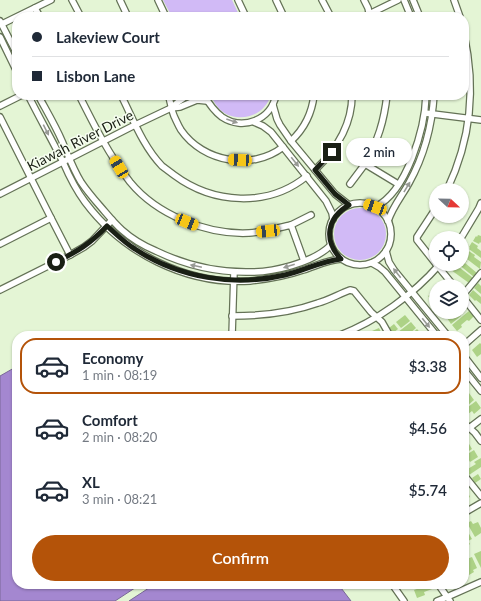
<!DOCTYPE html>
<html lang="en">
<head>
<meta charset="utf-8">
<style>
	:root { --surface:#fff; --page:#f6f6f7; --text:#1f2937; --muted:#747a83; --line:#e0e1e3; --accent:#b45309 }
	body { margin:0; font-family:Lato,sans-serif; background:var(--page); color:var(--text); height:100vh; display:flex; flex-direction:column; font-size:15px; white-space:nowrap }
	* { box-sizing:border-box; margin:0 }
	p { font-size:13px; color:var(--muted) }
	.icon { flex:none; width:22px; height:22px; fill:none; stroke:currentColor; stroke-width:2; stroke-linecap:round; stroke-linejoin:round }
	.map { position:relative; flex:1; overflow:hidden }
	.panel { position:absolute; left:12px; top:331px; width:457px; height:258px; display:flex; flex-direction:column; background:var(--surface); border-radius:16px; box-shadow:0 1px 3px #0004 }
	.panel>* { flex:none }
	.guide { position:absolute; left:12px; top:12px; width:457px; height:88px; border-radius:16px; box-shadow:0 1px 3px #0004; display:grid; align-content:center; height:88px; padding:0 20px; background:var(--surface) }
	.needle { width:26px; rotate:112deg }
	.buttons { position:absolute; left:429px; top:183px; display:grid; gap:8px }
	.buttons a { display:grid; place-items:center; width:40px; height:40px; border-radius:50%; background:var(--surface); box-shadow:0 1px 3px #0004; font-size:20px }
	.end { position:absolute; width:18px; height:18px; margin:-9px; border:5px solid #191f14; background:#fff; box-shadow:0 0 0 2px #fff }
	.from { border-radius:50% }
	.bubble { position:absolute; height:28px; border-radius:14px; background:var(--surface); box-shadow:0 1px 3px #0004; font-size:13px; font-weight:600; line-height:28px; text-align:center }
	.car { position:absolute; width:12px; height:24px; margin:-12px -6px; border-radius:5px; box-shadow:0 0 3px 1px #0007; background:linear-gradient(#f5c518 24%,#345 0 40%,#f5c518 0 76%,#345 0 86%,#f5c518 0) }
	.guide b { display:flex; align-items:center; gap:14px; height:38px; font-size:15px }
	.guide b+b { border-top:1px solid var(--line) }
	.guide i { width:10px; height:10px; background:var(--text) }
	ul { padding:7px 0 0; list-style:none }
	li { display:flex; align-items:center; gap:12px; height:56px; margin:0 8px 6px; padding:0 12px; border:2px solid transparent; border-radius:16px }
	li div { flex:1 }
	li b { display:block; font-size:15px }
	li em { font-style:normal; font-weight:600 }
	li.selected { border-color:var(--accent) }
	li>.icon { width:36px; height:36px; stroke-width:1.5 }
	.action { display:flex; gap:8px; margin-top:auto; padding:8px 20px }
	.action a { flex:1; height:46px; border-radius:24px; background:var(--accent); color:#fff; font-size:16px; font-weight:600; line-height:46px; text-align:center }
	.map>svg:first-child { display:block }
	.green { fill:#d1baf6 }
	.water { fill:#a487d0; stroke:#7a6898 }
	.building { fill:#add286 }
	.lines { fill:none; stroke-linecap:round; stroke-linejoin:round }
	.minor-casing { stroke:#647256; stroke-width:8 }
	.minor { stroke:#fff; stroke-width:5.5 }
	.oneway { fill:#989a95 }
	.route { stroke:#191f14; stroke-width:5 }
	.labels { text-anchor:middle; dominant-baseline:central; stroke-width:3; stroke-linejoin:round; paint-order:stroke }
	.street-label { font-size:14px; fill:#191f14; stroke:#f7fef1 }
</style>
</head>
<body>
<div class="map">
<svg width="481" height="601" viewBox="0 0 481 601">
	<rect width="100%" height="100%" fill="#e4f5d5"/>
	<g class="green">
		<path d="M163,0H232L240,17H172Z"/>
		<path d="M211,95H271C266,110 253,119 236,117C229,116 222,113 217,106C214,103 213,99 211,95Z"/>
		<circle cx="360" cy="234" r="26"/>
	</g>
	<g class="water">
		<path d="M17,367V584H141L115,601H0V376L14,368Z"/>
		<path d="M155,584H338L351,601H129Z"/>
	</g>
	<g class="building">
		<path d="M478,235L481,236V243L480,242L479,244L473,241L476,236L477,237Z"/>
		<path d="M472,242L478,246L477,248L481,251V258L469,249L470,248L469,247Z"/>
		<path d="M467,250L475,255L474,257L481,262L480,269L463,256Z"/>
		<path d="M462,257L467,261L465,263L477,273L474,277L458,264H462Z"/>
		<path d="M455,264L473,278L469,283L451,270Z"/>
		<path d="M478,283L481,286V294L474,288Z"/>
		<path d="M473,290L481,297V304L476,300L475,301L469,295Z"/>
		<path d="M434,292L435,294L436,293V300L434,301L433,300L432,301L428,296Z"/>
		<path d="M469,311L474,316L469,321L467,320L461,325L462,327L457,331L452,325Z"/>
		<path d="M454,312H458L461,316L451,324L447,318Z"/>
		<path d="M405,315L410,321L401,328L396,322Z"/>
		<path d="M411,322L416,328L409,334L407,332L401,336H393Z"/>
		<path d="M394,324L398,329L393,333L389,328Z"/>
		<path d="M379,328L383,336H375L372,331Z"/>
		<path d="M417,329L422,335L409,336Z"/>
		<path d="M480,343L481,344V354L477,357L472,350Z"/>
		<path d="M469,393L474,400L467,406L464,403V396Z"/>
		<path d="M476,401L481,408L474,414L472,411L464,417V410Z"/>
		<path d="M468,442L472,449L464,454V444Z"/>
		<path d="M474,450L478,457L470,462L466,455Z"/>
		<path d="M481,458V467L469,475L466,470L476,464L474,462Z"/>
		<path d="M478,474L481,479L475,483L472,478Z"/>
		<path d="M464,484L470,497L466,499L465,496H464Z"/>
		<path d="M471,521L473,524L478,522L481,528V533L475,537L467,523Z"/>
		<path d="M464,525L472,539L468,541L470,544L466,547L464,543Z"/>
		<path d="M481,551V568L474,554Z"/>
		<path d="M472,557L477,568L473,570L474,572L469,575L464,563V560Z"/>
		<path d="M431,584H433L435,588L424,592L425,595L417,598L414,590Z"/>
	</g>
	<g class="lines">
		<defs>
			<g id="minor">
				<path d="M72,0L81,17"/>
				<path d="M120,0L128,17"/>
				<path d="M158,0L166,17"/>
				<path d="M238,0L246,17"/>
				<path d="M276,0L284,17"/>
				<path d="M322,0L331,17"/>
				<path d="M364,0L368,8L370,17"/>
				<path d="M404,0L411,17"/>
				<path d="M413,0L420,17"/>
				<path d="M454,0L460,17"/>
				<path d="M35,8L40,17"/>
				<path d="M363,17L398,0"/>
				<path d="M0,21L17,54"/>
				<path d="M2,24L51,0"/>
				<path d="M0,37L17,72"/>
				<path d="M28,95C39,117 52,140 63,162C69,176 76,190 85,202C123,253 186,285 250,281C268,279 286,276 303,270C316,266 327,260 341,259"/>
				<path d="M38,95C46,110 55,125 62,141C68,155 73,169 81,182C87,191 93,198 100,206C107,214 114,223 122,230C132,239 144,246 156,251C185,265 214,272 246,272C272,273 313,263 331,245"/>
				<path d="M79,95C94,125 109,155 130,182C157,215 207,235 249,233C264,232 277,228 291,225L304,261"/>
				<path d="M121,95C133,119 143,146 162,166C166,169 170,172 174,175C213,204 268,208 307,176"/>
				<path d="M168,95C171,102 171,109 174,116C176,120 178,125 181,130C203,162 252,171 283,147"/>
				<path d="M204,95C209,104 214,111 222,117C243,131 271,120 276,95"/>
				<path d="M387,95C384,122 378,140 365,164L398,184"/>
				<path d="M273,105L277,119L280,125L291,141L335,194L349,205"/>
				<path d="M0,106L22,95"/>
				<path d="M171,108L178,102L188,95"/>
				<path d="M425,113L481,120"/>
				<path d="M0,117L51,218L70,255"/>
				<path d="M254,122L263,126L271,132L326,201L332,213L333,219"/>
				<path d="M291,141C305,128 312,113 314,95"/>
				<path d="M315,170C336,150 352,125 352,95"/>
				<path d="M350,184L365,164"/>
				<path d="M447,190C471,139 476,89 464,34"/>
				<path d="M0,194L131,127L171,108L180,107L197,100L207,101"/>
				<circle cx="360" cy="234" r="31"/>
				<path d="M375,207C407,192 425,128 426,95"/>
				<path d="M436,208L417,237V240L436,264"/>
				<path d="M388,221C393,206 402,196 409,183C424,156 432,126 434,95"/>
				<path d="M291,225L311,215"/>
				<path d="M461,238L479,208L481,203"/>
				<path d="M0,244L51,218"/>
				<path d="M386,251L389,262L394,270L448,336"/>
				<path d="M372,263L379,267L385,272L437,336"/>
				<path d="M436,264L454,286"/>
				<path d="M0,290L70,255L84,247L92,241L112,220"/>
				<path d="M462,296L481,320"/>
				<path d="M462,296L481,273"/>
				<path d="M232,316C262,316 290,313 318,303C329,300 339,294 350,290L354,291L371,312L382,322L390,336"/>
				<path d="M232,336L234,272"/>
				<path d="M338,336C377,321 413,295 440,264"/>
				<path d="M464,345L481,330"/>
				<path d="M464,356L481,378"/>
				<path d="M464,370L481,391"/>
				<path d="M464,423L475,433L481,441"/>
				<path d="M464,432L481,419"/>
				<path d="M464,475L481,496"/>
				<path d="M464,513L481,503"/>
				<path d="M392,584L404,601"/>
				<path d="M438,584L450,601"/>
				<path d="M437,601L447,597L481,582"/>
			</g>
		</defs>
		<use href="#minor" class="minor-casing"/>
		<use href="#minor" class="minor"/>
	</g>
	<defs><path id="oneway-solid" d="M-6-.8H1V-3.2L6.5 0L1 3.2V.8H-6Z"/></defs>
	<g class="oneway">
		<use href="#oneway-solid" transform="translate(232 121) rotate(19)"/>
		<use href="#oneway-solid" transform="translate(46 130) rotate(63)"/>
		<use href="#oneway-solid" transform="translate(295 162) rotate(51)"/>
		<use href="#oneway-solid" transform="translate(407 187) rotate(-59)"/>
		<use href="#oneway-solid" transform="translate(196 266) rotate(-168)"/>
		<use href="#oneway-solid" transform="translate(289 266) rotate(163)"/>
		<use href="#oneway-solid" transform="translate(397 273) rotate(-128)"/>
		<use href="#oneway-solid" transform="translate(426 323) rotate(51)"/>
	</g>
	<g class="lines">
		<path class="route" d="M56,262C78,251 90,244 107,226C116,234 125,243 135,249C179,278 234,287 285,275C304,271 321,261 341,259C323,240 327,218 349,205L335,194L315,170L332,152"/>
	</g>
	<g class="labels">
		<g class="street-label">
			<text transform="translate(80 140) rotate(-27)">Kiawah River Drive</text>
		</g>
	</g>
</svg>
<div class="buttons">
<a><svg class="needle" viewBox="-14 -14 28 28"><path d="M0-13l5 13h-10z" fill="#e53935"/><path d="M0 13l5-13h-10z" fill="#747a83"/></svg></a>
<a><svg class="icon" aria-label="locate" viewBox="0 0 24 24"><circle cx="12" cy="12" r="6"/><path d="M12 2v4M12 18v4M2 12h4M18 12h4"/></svg></a>
<a><svg class="icon" aria-label="layers" viewBox="0 0 24 24"><path d="M12 4l9 5-9 5-9-5zM3 14l9 5 9-5"/></svg></a>
</div>
<i class="end from" style="left:56px;top:262px"></i>
<i class="end" style="left:332px;top:152px"></i>
<div class="bubble" style="left:346px;top:138px;width:66px">2 min</div>
<i class="car" style="left:240px;top:160px;rotate:273deg"></i>
<i class="car" style="left:119px;top:167px;rotate:329deg"></i>
<i class="car" style="left:375px;top:207px;rotate:290deg"></i>
<i class="car" style="left:187px;top:222px;rotate:112deg"></i>
<i class="car" style="left:268px;top:231px;rotate:264deg"></i>
<div class="guide">
<b><i class="from"></i>Lakeview Court</b>
<b><i></i>Lisbon Lane</b>
</div>
<section class="panel">
<ul>
<li class="selected"><svg class="icon" aria-label="car" viewBox="0 0 24 24"><path d="M5 17H2v-5l4-1 3-4h7l3 4 3 1v5h-3M9 17h6M6 11h13"/><circle cx="7" cy="17" r="2"/><circle cx="17" cy="17" r="2"/></svg><div><b>Economy</b><p>1 min · 08:19</p></div><em>$3.38</em></li>
<li><svg class="icon" aria-label="car" viewBox="0 0 24 24"><path d="M5 17H2v-5l4-1 3-4h7l3 4 3 1v5h-3M9 17h6M6 11h13"/><circle cx="7" cy="17" r="2"/><circle cx="17" cy="17" r="2"/></svg><div><b>Comfort</b><p>2 min · 08:20</p></div><em>$4.56</em></li>
<li><svg class="icon" aria-label="car" viewBox="0 0 24 24"><path d="M5 17H2v-5l4-1 3-4h7l3 4 3 1v5h-3M9 17h6M6 11h13"/><circle cx="7" cy="17" r="2"/><circle cx="17" cy="17" r="2"/></svg><div><b>XL</b><p>3 min · 08:21</p></div><em>$5.74</em></li>
</ul>
<div class="action"><a>Confirm</a></div>
</section>
</div>
</body>
</html>
